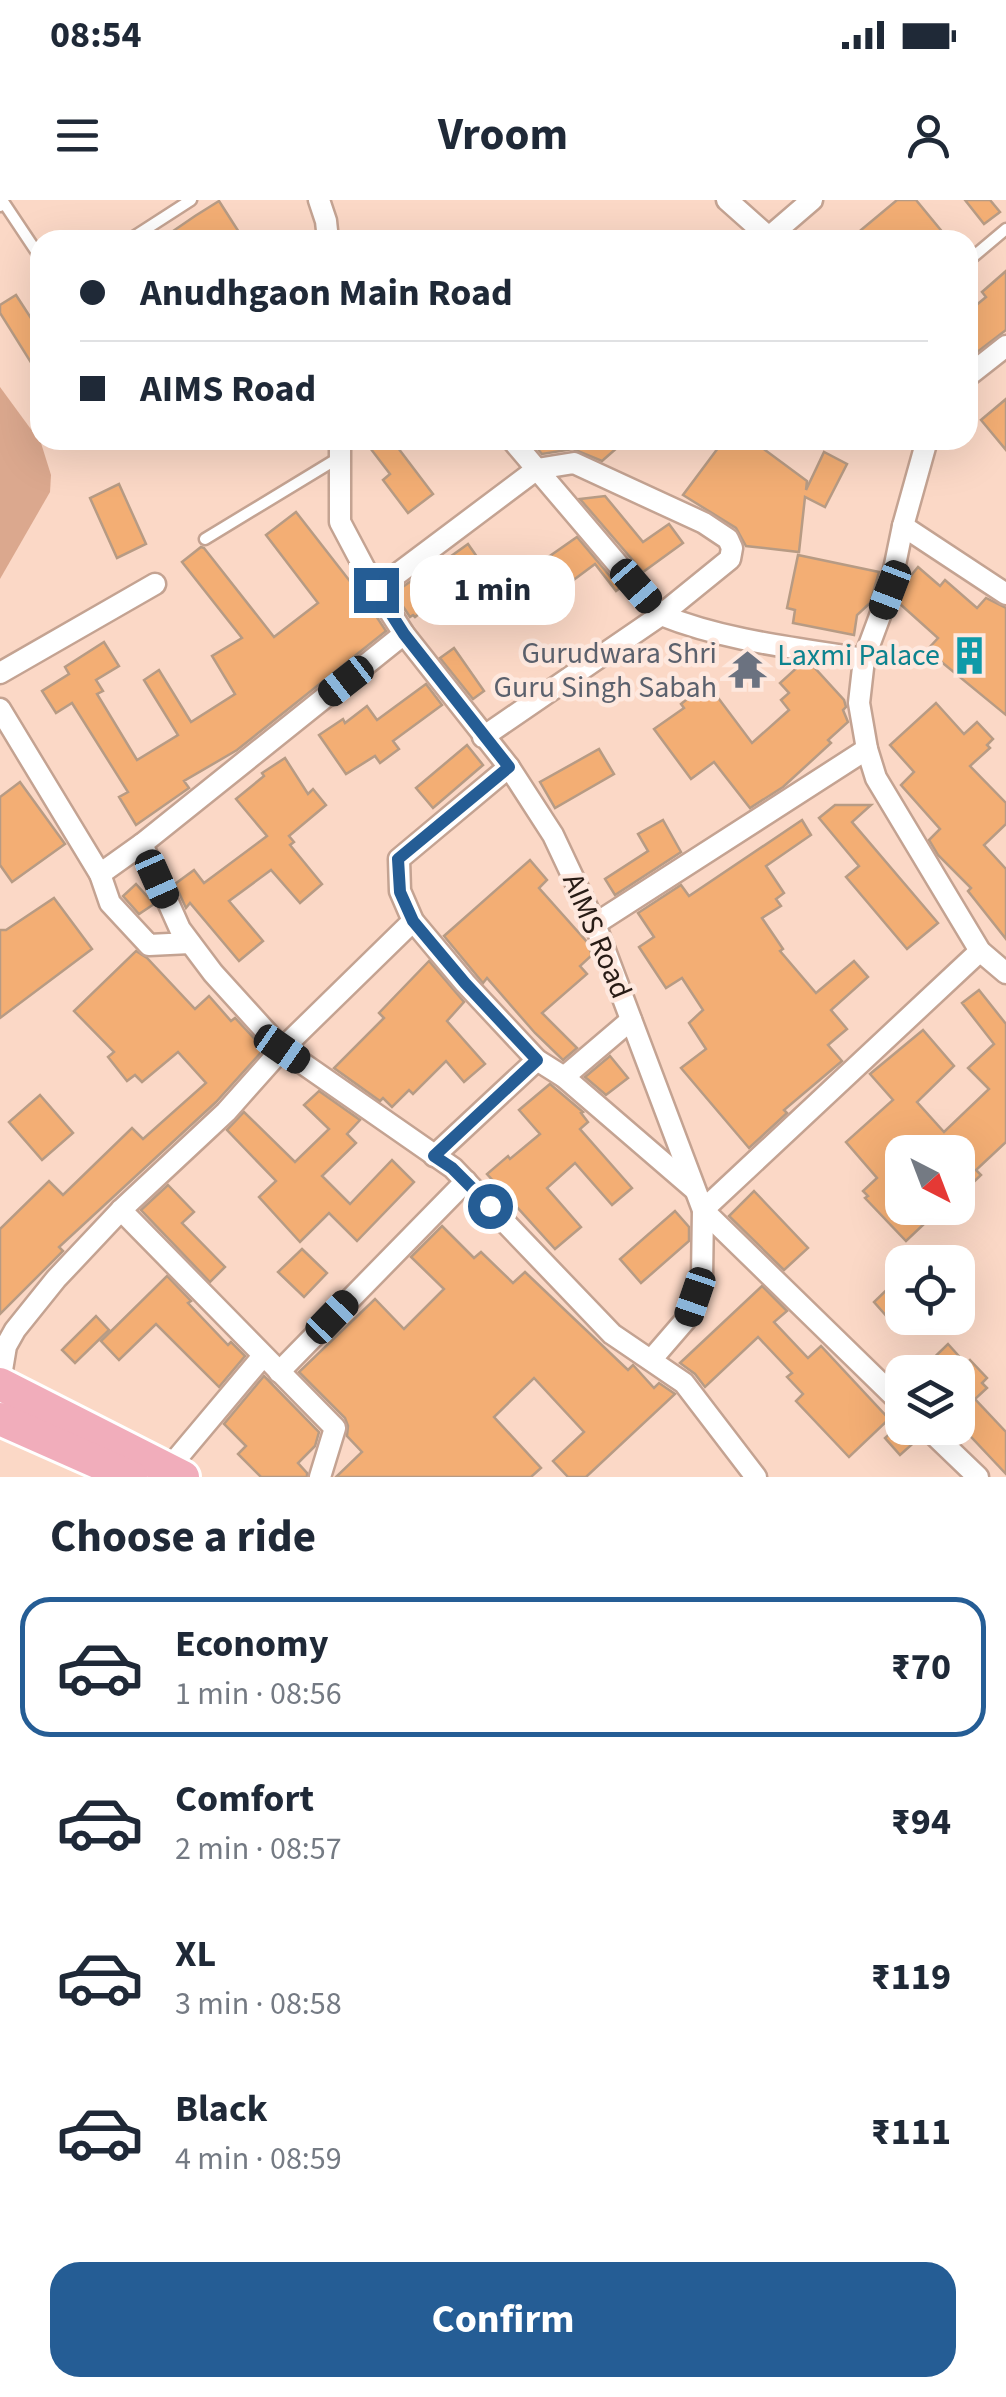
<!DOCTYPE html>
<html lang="en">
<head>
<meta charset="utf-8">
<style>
	:root { --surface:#fff; --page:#f6f6f7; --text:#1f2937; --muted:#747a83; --line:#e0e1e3; --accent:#255d95 }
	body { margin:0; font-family:"Source Sans 3",sans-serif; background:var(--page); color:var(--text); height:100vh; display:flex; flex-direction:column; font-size:38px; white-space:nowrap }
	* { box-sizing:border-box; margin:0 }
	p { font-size:32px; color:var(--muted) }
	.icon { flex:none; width:55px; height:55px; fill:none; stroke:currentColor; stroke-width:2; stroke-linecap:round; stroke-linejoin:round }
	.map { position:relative; height:1277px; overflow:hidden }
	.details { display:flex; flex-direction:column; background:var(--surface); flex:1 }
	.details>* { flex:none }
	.hud { position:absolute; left:30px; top:30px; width:948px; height:220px; border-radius:30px; box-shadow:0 10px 40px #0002; display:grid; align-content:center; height:220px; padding:0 50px; background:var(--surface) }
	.needle { width:65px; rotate:138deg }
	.buttons { position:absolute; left:885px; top:935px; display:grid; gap:20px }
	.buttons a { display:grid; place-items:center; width:90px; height:90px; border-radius:20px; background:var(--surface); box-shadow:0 10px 40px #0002; font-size:50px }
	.end { position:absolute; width:45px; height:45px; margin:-22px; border:12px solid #255d95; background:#fff; box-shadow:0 0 0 5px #fff }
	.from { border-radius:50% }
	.bubble { position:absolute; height:70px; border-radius:30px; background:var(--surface); box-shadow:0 10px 40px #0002; font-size:32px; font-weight:700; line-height:70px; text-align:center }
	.car { position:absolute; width:30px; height:60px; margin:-30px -15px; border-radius:12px; box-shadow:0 0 8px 2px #0007; background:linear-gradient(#222 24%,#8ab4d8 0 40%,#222 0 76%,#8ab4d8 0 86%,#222 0) }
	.hud b { display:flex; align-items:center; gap:35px; height:95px; font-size:38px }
	.hud b+b { border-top:2px solid var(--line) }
	.hud i { width:25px; height:25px; background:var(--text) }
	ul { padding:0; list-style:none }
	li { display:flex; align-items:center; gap:30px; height:140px; margin:0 20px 15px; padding:0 30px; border:5px solid transparent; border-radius:30px }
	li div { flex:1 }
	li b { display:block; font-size:38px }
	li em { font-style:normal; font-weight:700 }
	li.selected { border-color:var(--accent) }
	li>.icon { width:90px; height:90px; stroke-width:1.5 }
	h2 { padding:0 50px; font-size:45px; line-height:120px }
	.primary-button { display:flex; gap:20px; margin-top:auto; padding:20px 50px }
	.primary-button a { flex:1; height:115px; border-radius:30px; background:var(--accent); color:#fff; font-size:40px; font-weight:700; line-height:115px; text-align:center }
	.status { display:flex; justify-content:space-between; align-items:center; height:70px; padding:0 50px; background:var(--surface); direction:ltr }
	.status svg { height:28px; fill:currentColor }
	header { display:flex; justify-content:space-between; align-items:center; height:130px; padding:0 50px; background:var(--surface); font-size:45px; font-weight:700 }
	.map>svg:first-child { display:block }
	.green { fill:#dba88e }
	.building { fill:#f3ae74; stroke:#b79b84; stroke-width:2.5 }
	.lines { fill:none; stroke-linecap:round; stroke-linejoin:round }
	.lane-casing { stroke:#c4a392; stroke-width:15 }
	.street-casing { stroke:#c4a392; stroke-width:25 }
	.primary-casing { stroke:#fff; stroke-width:38 }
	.lane { stroke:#fff; stroke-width:10 }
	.street { stroke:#fff; stroke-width:20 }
	.primary { stroke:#f1adbb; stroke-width:32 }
	.route { stroke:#255d95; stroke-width:12 }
	.labels { text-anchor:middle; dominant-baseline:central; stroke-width:9; stroke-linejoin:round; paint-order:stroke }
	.worship-label { font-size:30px; fill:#5b616d; stroke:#fee8de; text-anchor:end }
	.culture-label { font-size:30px; fill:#0d838f; stroke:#fee8de; text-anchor:end }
	.street-label { font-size:30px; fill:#281c16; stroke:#fee8de }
</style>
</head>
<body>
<div class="status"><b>08:54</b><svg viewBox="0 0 49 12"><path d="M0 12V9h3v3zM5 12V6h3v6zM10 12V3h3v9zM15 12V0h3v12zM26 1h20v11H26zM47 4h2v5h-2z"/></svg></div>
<header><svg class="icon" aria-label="menu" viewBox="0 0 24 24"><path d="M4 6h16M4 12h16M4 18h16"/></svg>Vroom<svg class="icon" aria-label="person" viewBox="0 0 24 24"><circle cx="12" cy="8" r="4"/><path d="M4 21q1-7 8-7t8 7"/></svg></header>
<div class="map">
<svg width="1006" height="1277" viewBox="0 0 1006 1277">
	<rect width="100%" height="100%" fill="#fbd8c6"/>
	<path class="green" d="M0,187L41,243L51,275L50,292L0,379Z"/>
	<g class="building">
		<path d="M897,0H916L949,40H849Z"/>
		<path d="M965,0H990L1000,12L984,24Z"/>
		<path d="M219,1L244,40H160L195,16Z"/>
		<path d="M1006,71V130L968,159V112L986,97L982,92Z"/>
		<path d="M16,95L40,132V177L0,113V105Z"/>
		<path d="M1006,199V250L981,220Z"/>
		<path d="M364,240H392L433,294L408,313L383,280L390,274Z"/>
		<path d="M530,240H626L602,261L573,249L542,254Z"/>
		<path d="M724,240H772L765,250L807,281L806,290L824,252L847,264L825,307L805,297L799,352L746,346L736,328L683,295Z"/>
		<path d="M119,284L146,344L117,358L90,298Z"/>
		<path d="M605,296L643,342L669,324L683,343L643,372L580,299Z"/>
		<path d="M296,312L370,407L386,431L237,550L184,581L189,588L136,625L119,597L128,592L72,503L56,513L42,491L69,474L65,467L104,442L119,466L96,480L103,491L97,494L137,560L178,535L144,480L159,470L191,522L235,494L212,456L242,438L182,362L201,347L204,348L274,437L318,403L266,335Z"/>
		<path d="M577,337L620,388L616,391L595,364L544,402L524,374Z"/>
		<path d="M468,344L482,364L430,400L432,404L415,417L413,415L410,417L394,393L414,379L416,381Z"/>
		<path d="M798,355L879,372L870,403L857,415L854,435L793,423L795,410L787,408Z"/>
		<path d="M918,367L940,386L945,380L977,408L986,398L1006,408V515L927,450L938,438L899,403L906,378H909Z"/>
		<path d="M454,448L484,491L473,499L440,458Z"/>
		<path d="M802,463L812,465L844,500L846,507L843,510L848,522L828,540L831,543L783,587L750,608L714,562L691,579L654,529L684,508L681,504L707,483L752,543L789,510L781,500L789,493L780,483Z"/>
		<path d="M426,484L442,505L393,541L399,549L380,563L375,556L346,574L319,535L343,519L345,523L367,506L377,520Z"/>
		<path d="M936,503L964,534L977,522L993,539L987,545L990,548L970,566L1006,603V624L984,645L1006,669V739L968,691L971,688L938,655L929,640L940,629L901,585L914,572L890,545Z"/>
		<path d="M467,545L483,565L433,608L416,588Z"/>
		<path d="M599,549L614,574L555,608L540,582Z"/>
		<path d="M285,558L308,594L313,589L326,605L289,636L294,642L290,645L322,684L300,703L271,670L229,701L263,741L239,761L190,703L186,708L175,684L194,670L204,683L267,636L236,599L264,576L262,573Z"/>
		<path d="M20,582L65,644L12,682L0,665V597Z"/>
		<path d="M835,605H871L852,622L938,723L907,749L846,677L859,666L819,618Z"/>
		<path d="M663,620L681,652L615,695L605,679L648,651L638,634Z"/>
		<path d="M802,620L811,635L766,666L784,693L776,699L781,706L762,718L783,749L780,751L816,793L854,761L868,777L831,810L847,829L828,845L842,861L784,910L787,913L749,948L681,868L706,849L689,823L703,810L682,778L666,788L639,747L654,737L638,713L681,685L689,696Z"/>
		<path d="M530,660L547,680L539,688L587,742L592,755L580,766L587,774L542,813L577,848L563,860L535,833L487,778L483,783L444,736Z"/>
		<path d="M136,684L154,704L139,714L123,696Z"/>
		<path d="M54,698L92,749L0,818V730H6Z"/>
		<path d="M136,751L147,758L195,809L209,796L231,821L235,818L264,849L216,902L59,1047L63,1051L0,1114V1029L49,981L63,995L132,928L143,939L206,883L178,852L142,882L135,875L127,881L108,857L114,852L74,811Z"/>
		<path d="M429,761L464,802L447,821L485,864L464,882L446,861L413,894L409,890L392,907L383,898L380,901L334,868L384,818L379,813Z"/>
		<path d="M979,790L1006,824V942L976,970L981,975L958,997V952H902V1008H941L906,1041L865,998L868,996L863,991L877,978L846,942L893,900L870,874L923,830L954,866L917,902L944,932L989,889L968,868L994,844L962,803Z"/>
		<path d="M610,856L628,878L606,895L585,877Z"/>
		<path d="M550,884L583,912L581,913L588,922L580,929L632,988L612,1005L575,963L547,988L581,1027L555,1049L487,974L508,956L510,959L540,934L519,910Z"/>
		<path d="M319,891L360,920L347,934L356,943L322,976L350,1004L392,960L414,982L357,1041L329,1013L300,1042L259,997L276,981L227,930L244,912L295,962L329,929L304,905Z"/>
		<path d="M40,895L73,933L42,960L9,922Z"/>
		<path d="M168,985L194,1012L182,1023L225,1067L210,1082L141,1010Z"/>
		<path d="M754,991L808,1048L784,1070L729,1016Z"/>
		<path d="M675,1011L689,1027V1041L641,1083L620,1059Z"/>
		<path d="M442,1026L474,1058L481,1052L513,1083L525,1072L628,1170L633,1165L654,1188L659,1183L675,1194L586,1277H568L553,1261L584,1232L534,1178L494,1217L541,1268L531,1277H336L362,1252L347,1236L348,1226L345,1218L299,1172L375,1099L404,1129L444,1089L411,1057Z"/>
		<path d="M302,1049L327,1073L304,1097L278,1072Z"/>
		<path d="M902,1075V1106L889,1119L874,1102Z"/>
		<path d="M167,1076L191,1101L188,1103L228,1145L231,1142L245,1156L219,1187L156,1124L119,1160L101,1141Z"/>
		<path d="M762,1086L787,1111L774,1122L808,1158L821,1146L889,1219L849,1257L796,1201L803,1194L787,1177L792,1173L758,1137L705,1187L695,1174L680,1163Z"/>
		<path d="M96,1116L109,1130L75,1163L62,1150Z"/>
		<path d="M948,1144L966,1164L970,1160L987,1178L982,1183L987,1188L975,1199L1006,1232V1274L958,1223V1172H919Z"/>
		<path d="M264,1176L319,1232L315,1246L298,1263L307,1273V1277H261L238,1254L246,1246L224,1224Z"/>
		<path d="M896,1228H914L918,1239L900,1255L885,1238Z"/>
	</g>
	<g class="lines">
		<defs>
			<g id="lane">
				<path d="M0,6L4,3L40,57"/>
				<path d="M129,40L191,0"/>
				<path d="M968,61L1006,29"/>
				<path d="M205,339L340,257"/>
			</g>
			<g id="street">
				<path d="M319,0L326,21L328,40"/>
				<path d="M727,0L772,40"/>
				<path d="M769,37L812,0"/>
				<path d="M968,176L1006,146"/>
				<path d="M340,240V322L376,390L404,434L509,567L553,635L595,724L703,1010L902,1204"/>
				<path d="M512,240L661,415C726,441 796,448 864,459"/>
				<path d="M927,240L903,326L890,389L864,459L859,503L867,549L876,578L980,751L1006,773"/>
				<path d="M903,326L1006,394"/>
				<path d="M376,390L537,269L574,263L704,323L728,339L732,348L730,359L661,415L483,537"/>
				<path d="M404,434L142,644L180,729L213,773L282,849L453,968L612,1134L684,1183L756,1277"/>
				<path d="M0,473L155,384"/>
				<path d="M0,509L100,674L142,644"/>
				<path d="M509,567L399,659L400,691L413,721L465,783L537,860L564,877L694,989"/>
				<path d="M100,674L110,703L149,745L190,743"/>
				<path d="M595,724L867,549"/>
				<path d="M564,877L631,820"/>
				<path d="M434,956L537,860"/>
				<path d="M121,1010L335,1228L320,1277"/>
				<path d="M651,1160L689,1116L702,1078L703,1010L980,751"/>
				<path d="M279,1172L466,981"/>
				<path d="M0,1182L6,1146L15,1130L56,1079L121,1010L226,912L282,849L413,721"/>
				<path d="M927,1228L978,1277"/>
				<path d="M168,1269L263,1156"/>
			</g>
			<g id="primary">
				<path d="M0,1184L183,1277"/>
				<path d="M0,1219L131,1277"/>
			</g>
		</defs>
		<use href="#lane" class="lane-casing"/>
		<use href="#street" class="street-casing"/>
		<use href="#primary" class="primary-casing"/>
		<use href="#lane" class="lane"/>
		<use href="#street" class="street"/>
		<use href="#primary" class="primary"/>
	</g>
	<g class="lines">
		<path class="route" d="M376,390L404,434L509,567L398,659L400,692L413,721L465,783L537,860L434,956L452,968L490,1006"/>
	</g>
	<defs>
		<symbol id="building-bare" viewBox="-9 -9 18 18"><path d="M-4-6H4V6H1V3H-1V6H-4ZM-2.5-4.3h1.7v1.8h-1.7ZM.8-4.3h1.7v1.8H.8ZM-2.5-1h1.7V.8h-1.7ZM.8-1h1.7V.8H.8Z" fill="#0f9aa8" stroke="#fee8de" stroke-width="2.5" paint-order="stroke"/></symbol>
		<symbol id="temple-bare" viewBox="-9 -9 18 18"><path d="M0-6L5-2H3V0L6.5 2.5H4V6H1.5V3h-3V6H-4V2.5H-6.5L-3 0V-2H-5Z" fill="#6b7280" stroke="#fee8de" stroke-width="2.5" paint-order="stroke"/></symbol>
	</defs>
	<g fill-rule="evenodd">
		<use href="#building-bare" x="942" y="428" width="55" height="55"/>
		<use href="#temple-bare" x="720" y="442" width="55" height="55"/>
	</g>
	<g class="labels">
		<g class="worship-label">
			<text x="717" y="453">Gurudwara Shri<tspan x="717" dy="34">Guru Singh Sabah</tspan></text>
		</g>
		<g class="culture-label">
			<text x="940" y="455">Laxmi Palace</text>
		</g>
		<g class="street-label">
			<text transform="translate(597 736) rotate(67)">AIMS Road</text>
		</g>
	</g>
</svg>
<div class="buttons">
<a><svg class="needle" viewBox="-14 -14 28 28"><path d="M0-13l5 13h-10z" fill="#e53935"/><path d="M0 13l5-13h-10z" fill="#747a83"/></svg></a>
<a><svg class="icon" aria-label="locate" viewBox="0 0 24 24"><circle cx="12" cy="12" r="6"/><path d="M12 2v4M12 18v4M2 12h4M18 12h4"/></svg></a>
<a><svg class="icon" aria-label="layers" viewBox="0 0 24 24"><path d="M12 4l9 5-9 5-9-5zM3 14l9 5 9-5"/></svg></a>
</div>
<i class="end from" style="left:490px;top:1006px"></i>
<i class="end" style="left:376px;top:390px"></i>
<div class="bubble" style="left:410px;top:355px;width:165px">1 min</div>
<i class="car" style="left:636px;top:386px;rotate:139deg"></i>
<i class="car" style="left:890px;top:390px;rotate:201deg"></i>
<i class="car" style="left:346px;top:481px;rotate:232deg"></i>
<i class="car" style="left:157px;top:679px;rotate:156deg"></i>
<i class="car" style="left:282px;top:849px;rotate:125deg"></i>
<i class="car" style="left:695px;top:1097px;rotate:199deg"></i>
<i class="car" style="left:332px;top:1117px;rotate:44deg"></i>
<div class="hud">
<b><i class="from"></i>Anudhgaon Main Road</b>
<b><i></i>AIMS Road</b>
</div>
</div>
<section class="details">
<h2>Choose a ride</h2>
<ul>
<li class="selected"><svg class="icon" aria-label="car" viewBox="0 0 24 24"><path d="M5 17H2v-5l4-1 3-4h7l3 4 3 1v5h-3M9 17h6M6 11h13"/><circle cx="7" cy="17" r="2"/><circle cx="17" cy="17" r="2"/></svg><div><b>Economy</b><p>1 min · 08:56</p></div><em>₹70</em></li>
<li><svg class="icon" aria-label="car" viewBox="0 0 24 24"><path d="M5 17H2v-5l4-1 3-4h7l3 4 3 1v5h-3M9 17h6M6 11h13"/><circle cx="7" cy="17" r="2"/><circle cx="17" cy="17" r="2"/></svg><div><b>Comfort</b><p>2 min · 08:57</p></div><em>₹94</em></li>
<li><svg class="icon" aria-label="car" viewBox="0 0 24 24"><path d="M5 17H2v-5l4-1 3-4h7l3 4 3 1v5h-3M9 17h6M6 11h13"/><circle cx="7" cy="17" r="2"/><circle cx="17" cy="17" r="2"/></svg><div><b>XL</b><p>3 min · 08:58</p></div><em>₹119</em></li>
<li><svg class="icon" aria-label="car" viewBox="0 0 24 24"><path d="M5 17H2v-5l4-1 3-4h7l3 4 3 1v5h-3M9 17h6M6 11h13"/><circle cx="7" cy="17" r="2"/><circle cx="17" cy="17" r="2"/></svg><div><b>Black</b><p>4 min · 08:59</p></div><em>₹111</em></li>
</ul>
<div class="primary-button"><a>Confirm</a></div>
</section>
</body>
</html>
